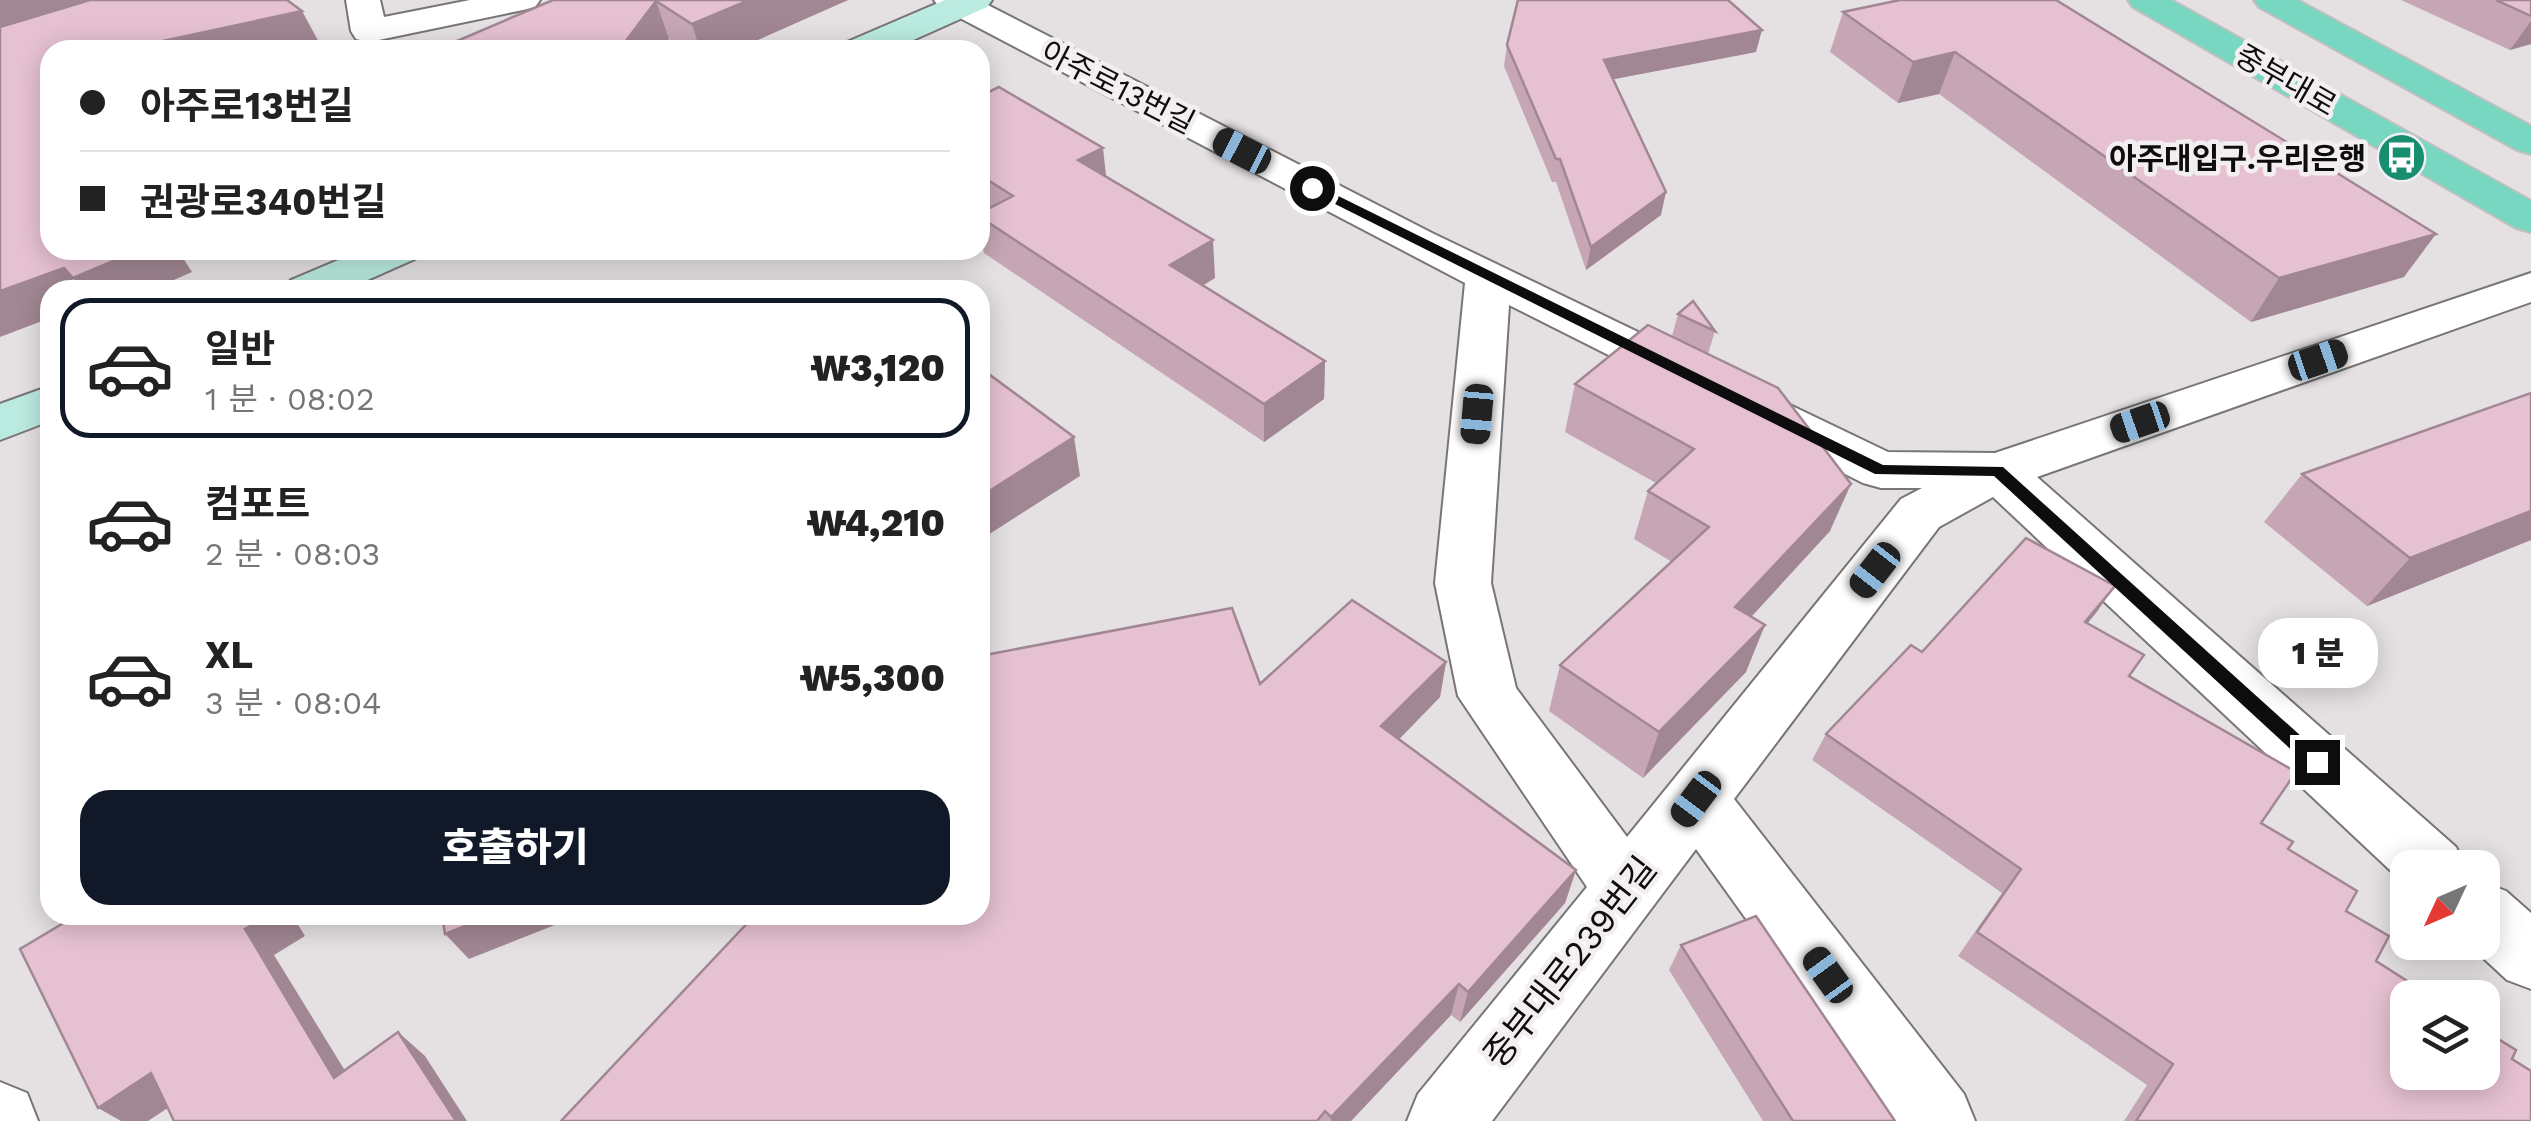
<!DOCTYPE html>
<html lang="ko">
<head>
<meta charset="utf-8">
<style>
	:root { --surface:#fff; --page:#f2f2f2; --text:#222; --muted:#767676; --line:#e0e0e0; --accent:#111827 }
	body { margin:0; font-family:"Work Sans","Noto Sans KR",sans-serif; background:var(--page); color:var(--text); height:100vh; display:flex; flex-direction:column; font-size:38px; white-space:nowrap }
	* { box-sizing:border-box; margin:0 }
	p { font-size:32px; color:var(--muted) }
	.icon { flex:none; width:55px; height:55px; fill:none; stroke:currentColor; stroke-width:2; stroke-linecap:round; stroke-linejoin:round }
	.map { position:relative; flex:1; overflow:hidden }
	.details { position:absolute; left:40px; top:280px; width:950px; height:645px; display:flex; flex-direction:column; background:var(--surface); border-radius:30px; box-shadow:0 5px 25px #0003 }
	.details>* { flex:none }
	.top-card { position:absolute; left:40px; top:40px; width:950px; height:220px; border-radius:30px; box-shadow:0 5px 25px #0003; display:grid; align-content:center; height:220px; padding:0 40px; background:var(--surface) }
	.needle { width:65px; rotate:226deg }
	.fabs { position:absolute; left:2390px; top:850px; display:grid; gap:20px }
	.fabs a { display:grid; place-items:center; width:110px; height:110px; border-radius:20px; background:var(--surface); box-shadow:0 5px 25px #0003; font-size:50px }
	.end { position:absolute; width:45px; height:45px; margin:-22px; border:12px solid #0e0d0e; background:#fff; box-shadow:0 0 0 5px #fff }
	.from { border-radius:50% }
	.bubble { position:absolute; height:70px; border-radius:30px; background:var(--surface); box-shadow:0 5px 25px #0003; font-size:32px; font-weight:800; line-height:70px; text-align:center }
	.car { position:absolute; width:30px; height:60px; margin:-30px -15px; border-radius:12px; box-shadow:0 0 8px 2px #0007; background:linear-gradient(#222 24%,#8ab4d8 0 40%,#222 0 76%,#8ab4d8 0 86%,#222 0) }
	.top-card b { display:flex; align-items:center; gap:35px; height:95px; font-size:38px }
	.top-card b+b { border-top:2px solid var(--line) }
	.top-card i { width:25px; height:25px; background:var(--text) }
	ul { padding:18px 0 0; list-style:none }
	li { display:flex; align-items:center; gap:30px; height:140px; margin:0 20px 15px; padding:0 20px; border:5px solid transparent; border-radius:30px }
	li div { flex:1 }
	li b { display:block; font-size:38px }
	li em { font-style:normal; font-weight:800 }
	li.on { border-color:var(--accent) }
	li>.icon { width:90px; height:90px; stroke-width:1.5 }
	.button { display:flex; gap:20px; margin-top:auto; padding:20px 40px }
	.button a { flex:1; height:115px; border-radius:30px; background:var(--accent); color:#fff; font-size:40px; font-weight:800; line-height:115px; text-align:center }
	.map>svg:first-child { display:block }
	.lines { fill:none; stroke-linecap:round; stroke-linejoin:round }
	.street-casing { stroke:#787576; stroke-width:4 }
	.secondary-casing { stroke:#787576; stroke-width:4 }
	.primary-casing { stroke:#c0c0c0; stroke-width:4 }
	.street { fill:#fff; fill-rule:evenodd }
	.secondary { fill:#bbebe0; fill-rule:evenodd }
	.primary { fill:#77d7c1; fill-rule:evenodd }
	.wall { fill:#c6a6b5 }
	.shaded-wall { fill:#a18793 }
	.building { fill:#e6c1d2; stroke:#a18793; stroke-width:2.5 }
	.route { fill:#0e0d0e }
	.labels { text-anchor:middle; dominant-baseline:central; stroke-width:9; stroke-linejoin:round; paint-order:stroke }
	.far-street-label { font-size:30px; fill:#0e0d0e; stroke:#f3eef0 }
	.far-poi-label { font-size:30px; font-weight:bold; fill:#0e0d0e; stroke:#f3eef0; text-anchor:end }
	.street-label { font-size:35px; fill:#0e0d0e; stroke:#f3eef0 }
</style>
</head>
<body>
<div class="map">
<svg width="2531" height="1121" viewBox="0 0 2531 1121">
	<rect width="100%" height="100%" fill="#e5e1e3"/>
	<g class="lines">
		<defs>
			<g id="street">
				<path d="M346,0H380L384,17L470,0H540L535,7L523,10L369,42L356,39L351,31Z"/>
				<path d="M934,0H978L1432,233L1888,452L1995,453L2531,273V302L2037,477L2456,847L2466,868H2408V887L1993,497L1939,527L1734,799L1964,1094L1975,1121H1891L1696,849L1492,1121H1407L1418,1094L1587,887L1458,696L1435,583L1465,283L939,7ZM1509,305L1863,483L1881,488H1922L1901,499L1627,837L1516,688L1491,583Z"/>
				<path d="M2482,882L2506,891L2531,913V989L2507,980L2466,942H2482Z"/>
				<path d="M0,1082L27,1093L38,1121H0Z"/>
			</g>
			<g id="secondary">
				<path d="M945,0H992L987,7L891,50H842L847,42Z"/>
				<path d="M362,250H421L415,259L345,290H284L291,280Z"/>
				<path d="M50,386V421L0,440V404Z"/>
			</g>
			<g id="primary">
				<path d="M2128,0H2171L2531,201V232L2516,228L2133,7Z"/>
				<path d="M2254,0H2297L2531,126V154L2517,150L2259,7Z"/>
			</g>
		</defs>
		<use href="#street" class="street-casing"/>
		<use href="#secondary" class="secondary-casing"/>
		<use href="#primary" class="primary-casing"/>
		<use href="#street" class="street"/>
		<use href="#secondary" class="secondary"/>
		<use href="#primary" class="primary"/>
	</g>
	<g class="wall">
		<path d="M553,0H848L735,50H685L669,39Z"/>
		<path d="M1900,0L2404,277L2251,322L1939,94L1898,103L1830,52L1843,12Z"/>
		<path d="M2401,0H2531V44L2510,50Z"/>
		<path d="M1507,45L1756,52L1613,79L1661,215L1586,270L1556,182H1552L1504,66Z"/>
		<path d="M980,96L1106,177L1215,278L1203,285L1325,361L1324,399L1264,442L984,253L980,230V213L984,211L980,208Z"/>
		<path d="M1678,314L1715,331L1708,354L1830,531L1751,617L1746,672L1643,778L1549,711L1560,665L1672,562L1634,539L1648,491L1656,483L1565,432L1575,384L1672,336Z"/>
		<path d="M2302,474L2531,540L2367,606L2264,522Z"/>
		<path d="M2115,586L2087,623L2129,676L2261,823L2288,849L2346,911L2376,961L2512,1059L2531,1121H2124L2147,1085L1958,956L2002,893L1812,760L1826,734L1922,652Z"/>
		<path d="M1446,662L1440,697L1399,739L1576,870L1565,903L1460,1022L1451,1015L1351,1121H561L1260,684Z"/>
		<path d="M1681,945L1895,1121H1763L1669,970Z"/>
	</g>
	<g class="shaded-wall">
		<path d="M0,0H119L0,38Z"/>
		<path d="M749,0H848L735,50H700L692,24Z"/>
		<path d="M656,1L669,39L662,50H619Z"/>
		<path d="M302,11L320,44L291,50H121Z"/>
		<path d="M2531,21V44L2510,50Z"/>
		<path d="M1762,30L1756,52L1599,82L1604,60Z"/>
		<path d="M1955,52L1939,94L1898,103L1913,62Z"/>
		<path d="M1103,148L1107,185L1078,160Z"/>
		<path d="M1666,192L1661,215L1586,270L1591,247Z"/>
		<path d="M2436,234L2404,277L2251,322L2279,278Z"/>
		<path d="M1213,240L1215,278L1173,304L1170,265Z"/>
		<path d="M139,250H178L192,272L151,290H82L73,278Z"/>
		<path d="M64,268L81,290H50V318L0,337V291Z"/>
		<path d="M1325,361L1324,399L1264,442V404Z"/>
		<path d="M1074,437L1080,476L980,540V497Z"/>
		<path d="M1851,484L1830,531L1717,654L1735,607Z"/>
		<path d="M2531,511V540L2367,606L2410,558Z"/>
		<path d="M2115,586L2096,613L2067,648L2085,622Z"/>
		<path d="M1765,625L1746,672L1643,778L1659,732Z"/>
		<path d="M1446,662L1440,697L1378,761L1381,726Z"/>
		<path d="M1576,870L1565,903L1460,1022L1468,992Z"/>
		<path d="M269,915H292L305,936L274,955L363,1100L334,1078L245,929Z"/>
		<path d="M493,915H580L469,959L445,934Z"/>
		<path d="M1459,984L1451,1015L1351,1121H1331V1117Z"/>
		<path d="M398,1032L425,1056L467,1121H456Z"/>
		<path d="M151,1073L186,1096L148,1121H121L98,1108Z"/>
	</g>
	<g class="building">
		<path d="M90,0H287L302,11L121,50H50V250H139L73,278L64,268L0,291V27Z"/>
		<path d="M553,0H749L692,24L656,1L619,50H436Z"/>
		<path d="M1518,0H1728L1762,30L1604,60L1666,192L1591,247L1560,159H1556L1507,45Z"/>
		<path d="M1900,0H2056L2436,234L2279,278L1955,52L1913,62L1843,12Z"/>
		<path d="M2496,0H2531V16Z"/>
		<path d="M999,87L1103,148L1078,160L1213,240L1170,265L1325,361L1264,404L980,217V213L1013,196L980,175V96Z"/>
		<path d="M1693,301L1715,331L1678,314Z"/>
		<path d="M1648,325L1778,388L1851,484L1735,607L1765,625L1659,732L1560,665L1709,527L1648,491L1694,449L1575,384Z"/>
		<path d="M986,372L1074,437L980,497V376Z"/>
		<path d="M2531,393V511L2410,558L2302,474Z"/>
		<path d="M2026,538L2115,586L2085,622L2144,655L2129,676L2296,772L2261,823L2293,842L2288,849L2357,891L2346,911L2389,936L2376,961L2434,998H2408V1072H2482V1029L2516,1050L2512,1059L2531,1071V1121H2136L2173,1064L1977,932L2021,869L1826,734L1911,645L1922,652Z"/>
		<path d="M1352,600L1446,662L1381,726L1576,870L1468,992L1459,984L1331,1117L1325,1111L1317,1121H561L755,915H980V656L1232,608L1260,684Z"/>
		<path d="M77,915H269L245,929L334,1078L398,1032L456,1121H174L151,1073L98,1108L20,949Z"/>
		<path d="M442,915H493L445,934Z"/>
		<path d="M1756,916L1895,1121H1793L1681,945Z"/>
	</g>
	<path class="route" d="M1307,185H1316L1883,465L2003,467L2323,756V767H2310L1994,476L1875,474L1307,190Z"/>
	<defs>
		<symbol id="bus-disc" viewBox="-11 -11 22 22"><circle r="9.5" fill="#188e71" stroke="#f3eef0"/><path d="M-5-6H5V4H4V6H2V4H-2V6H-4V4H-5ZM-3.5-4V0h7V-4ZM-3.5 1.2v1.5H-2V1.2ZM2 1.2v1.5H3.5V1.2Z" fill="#fff"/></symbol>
	</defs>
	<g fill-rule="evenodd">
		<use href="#bus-disc" x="2374" y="130" width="55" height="55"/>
	</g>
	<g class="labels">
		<g class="far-street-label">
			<text transform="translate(2286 80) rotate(30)">중부대로</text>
			<text transform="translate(1118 87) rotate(27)">아주로13번길</text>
		</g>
		<g class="far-poi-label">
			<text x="2366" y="158">아주대입구.우리은행</text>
		</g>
		<g class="street-label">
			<text transform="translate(1570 962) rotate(-52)">중부대로239번길</text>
		</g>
	</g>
</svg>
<div class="fabs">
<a><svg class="needle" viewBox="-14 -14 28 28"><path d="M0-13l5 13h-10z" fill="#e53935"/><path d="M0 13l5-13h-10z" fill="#767676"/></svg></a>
<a><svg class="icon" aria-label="layers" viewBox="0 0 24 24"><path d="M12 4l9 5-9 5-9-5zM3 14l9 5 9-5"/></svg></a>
</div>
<i class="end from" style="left:1312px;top:188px"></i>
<i class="end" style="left:2317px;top:762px"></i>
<div class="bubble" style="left:2258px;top:618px;width:120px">1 분</div>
<i class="car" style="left:1242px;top:151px;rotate:297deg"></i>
<i class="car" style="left:2318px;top:360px;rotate:71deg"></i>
<i class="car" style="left:1477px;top:414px;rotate:185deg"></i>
<i class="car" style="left:2140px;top:422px;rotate:251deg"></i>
<i class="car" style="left:1875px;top:570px;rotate:218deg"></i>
<i class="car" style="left:1696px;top:799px;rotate:217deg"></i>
<i class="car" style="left:1828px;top:975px;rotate:324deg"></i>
<div class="top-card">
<b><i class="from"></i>아주로13번길</b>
<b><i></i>권광로340번길</b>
</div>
<section class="details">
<ul>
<li class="on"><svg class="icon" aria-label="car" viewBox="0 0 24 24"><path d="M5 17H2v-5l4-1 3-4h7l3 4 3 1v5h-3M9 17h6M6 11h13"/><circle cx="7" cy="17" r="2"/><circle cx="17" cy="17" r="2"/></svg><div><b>일반</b><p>1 분 · 08:02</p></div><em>₩3,120</em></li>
<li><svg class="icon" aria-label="car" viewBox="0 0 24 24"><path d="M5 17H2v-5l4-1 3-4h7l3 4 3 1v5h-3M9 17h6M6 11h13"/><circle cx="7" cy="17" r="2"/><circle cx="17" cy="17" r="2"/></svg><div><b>컴포트</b><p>2 분 · 08:03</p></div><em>₩4,210</em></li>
<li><svg class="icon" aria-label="car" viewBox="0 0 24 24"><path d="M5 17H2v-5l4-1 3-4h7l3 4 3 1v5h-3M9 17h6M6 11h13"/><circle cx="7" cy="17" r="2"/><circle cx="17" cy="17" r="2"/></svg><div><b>XL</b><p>3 분 · 08:04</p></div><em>₩5,300</em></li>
</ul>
<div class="button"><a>호출하기</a></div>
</section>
</div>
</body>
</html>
